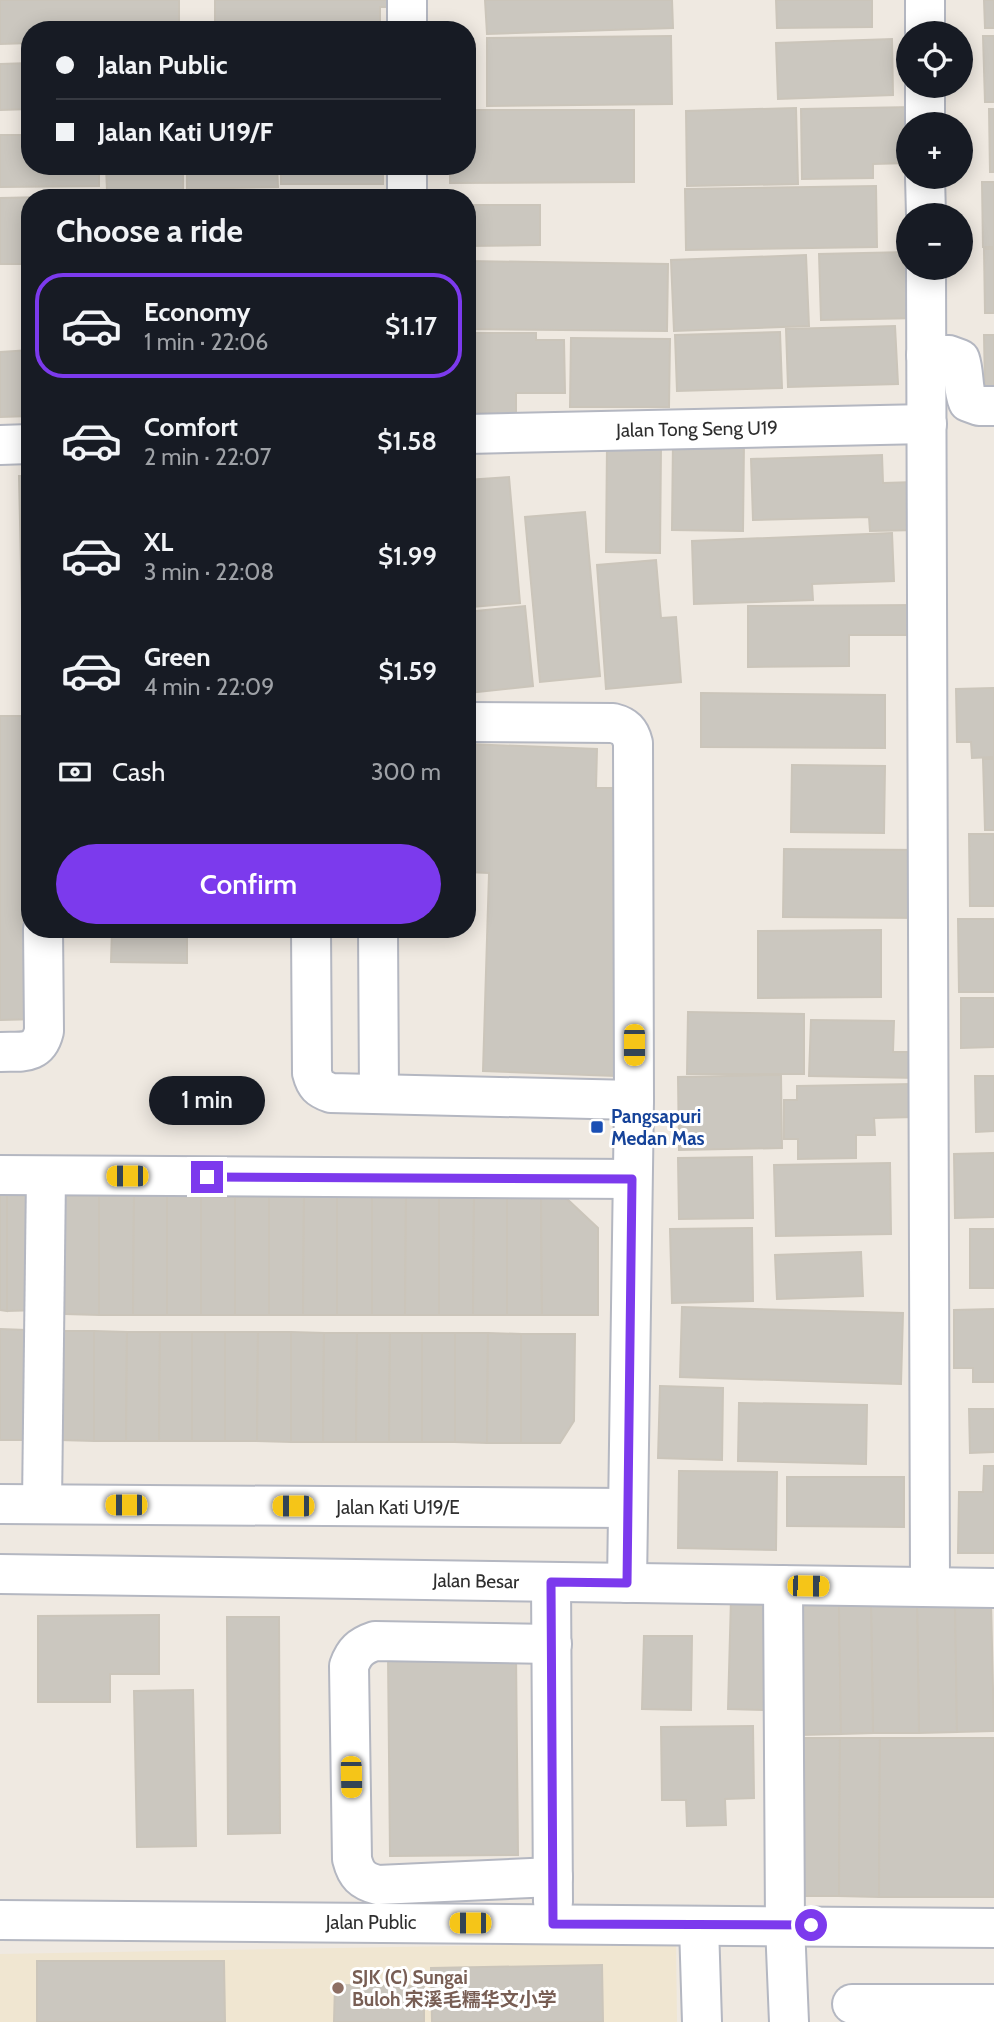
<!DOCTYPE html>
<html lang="en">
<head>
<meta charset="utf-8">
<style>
	:root { --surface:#171b24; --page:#242831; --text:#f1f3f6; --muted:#9ea1a6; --line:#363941; --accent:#7c3aed }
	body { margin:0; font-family:Cabin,"Noto Sans SC",sans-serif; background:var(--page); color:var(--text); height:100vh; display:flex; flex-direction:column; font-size:26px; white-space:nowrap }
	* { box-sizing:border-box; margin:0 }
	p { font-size:23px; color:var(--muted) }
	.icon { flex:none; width:38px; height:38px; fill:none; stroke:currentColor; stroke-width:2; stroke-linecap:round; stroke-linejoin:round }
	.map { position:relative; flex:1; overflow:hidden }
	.sheet { position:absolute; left:21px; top:189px; width:455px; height:749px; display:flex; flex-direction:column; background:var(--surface); border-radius:28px; box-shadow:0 4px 18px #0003 }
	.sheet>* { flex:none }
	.banner { position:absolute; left:21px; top:21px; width:455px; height:154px; border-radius:28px; box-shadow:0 4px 18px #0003; display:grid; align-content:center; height:154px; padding:0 35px; background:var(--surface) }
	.controls { position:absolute; left:896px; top:21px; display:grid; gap:14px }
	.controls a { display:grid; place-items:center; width:77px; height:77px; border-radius:50%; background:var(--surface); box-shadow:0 4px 18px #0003; font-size:35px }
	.end { position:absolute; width:32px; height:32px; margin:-16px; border:9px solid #7c3aed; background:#fff; box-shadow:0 0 0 4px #fff }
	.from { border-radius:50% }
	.bubble { position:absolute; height:49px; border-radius:24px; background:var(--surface); box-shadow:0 4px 18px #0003; font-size:23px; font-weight:600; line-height:49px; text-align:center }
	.car { position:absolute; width:21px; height:42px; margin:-21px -10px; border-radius:9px; box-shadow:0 0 5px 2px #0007; background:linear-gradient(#f5c518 24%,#345 0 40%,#f5c518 0 76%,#345 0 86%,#f5c518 0) }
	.banner b { display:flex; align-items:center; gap:24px; height:66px; font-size:26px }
	.banner b+b { border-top:2px solid var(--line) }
	.banner i { width:18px; height:18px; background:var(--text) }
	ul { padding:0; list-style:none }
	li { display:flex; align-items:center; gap:21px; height:105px; margin:0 14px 10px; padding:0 21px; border:4px solid transparent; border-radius:28px }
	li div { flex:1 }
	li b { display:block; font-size:26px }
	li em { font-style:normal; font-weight:600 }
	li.on { border-color:var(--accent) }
	li>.icon { width:63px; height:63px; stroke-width:1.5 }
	h2 { padding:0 35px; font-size:32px; line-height:84px }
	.pay { display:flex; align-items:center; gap:18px; height:77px; padding:0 35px; font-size:26px }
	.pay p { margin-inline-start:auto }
	.primary-button { display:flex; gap:14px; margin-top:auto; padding:14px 35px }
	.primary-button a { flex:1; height:80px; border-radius:42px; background:var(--accent); color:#fff; font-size:28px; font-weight:600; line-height:80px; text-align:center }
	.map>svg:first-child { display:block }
	.education { fill:#f0e6d1 }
	.building { fill:#cbc7bf; stroke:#cbc5ba; stroke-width:2 }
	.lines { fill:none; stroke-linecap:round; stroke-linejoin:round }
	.minor-casing { stroke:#b4b7c1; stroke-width:42 }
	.minor { stroke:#fff; stroke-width:38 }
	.route { stroke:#7c3aed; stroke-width:9 }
	.transit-dot { fill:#1a4fb4; stroke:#fff; stroke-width:2.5 }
	.education-dot { fill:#8d6e63; stroke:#fff; stroke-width:2.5 }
	.labels { text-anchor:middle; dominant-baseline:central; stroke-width:6; stroke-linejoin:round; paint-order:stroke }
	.street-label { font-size:19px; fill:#2e2e2e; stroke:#fff }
	.transit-label { font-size:19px; font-weight:bold; fill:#164399; stroke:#fff; text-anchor:start }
	.education-label { font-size:19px; font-weight:bold; fill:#785e54; stroke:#fff; text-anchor:start }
</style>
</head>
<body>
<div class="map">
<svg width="994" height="2022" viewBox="0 0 994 2022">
	<rect width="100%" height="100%" fill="#efe9e1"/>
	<path class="education" d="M676,1942L677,2022H0V1954Z"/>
	<g class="building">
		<path d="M0,0H179V30H30V43L0,44Z"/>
		<path d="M215,0H415V7H380V30H215Z"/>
		<path d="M485,0H672L673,28L487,34Z"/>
		<path d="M776,0H872V27L777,28Z"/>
		<path d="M984,0H994V28H985Z"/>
		<path d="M671,36L672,104L487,106V38Z"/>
		<path d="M983,36H994V102H985Z"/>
		<path d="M892,39L893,95L778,99L776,43Z"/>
		<path d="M30,63V109L0,110V64Z"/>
		<path d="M914,107L908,124V163L873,164V178L802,179L801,109Z"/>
		<path d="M796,108L798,184L687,186L686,111Z"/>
		<path d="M989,109H994V172H990Z"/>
		<path d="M467,110H634V182L450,183V166H467Z"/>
		<path d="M0,135H30V166H99V186L0,187Z"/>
		<path d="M106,166H183V191H107Z"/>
		<path d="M187,166H277L278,187L187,189Z"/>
		<rect x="281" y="166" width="102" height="18"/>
		<path d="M982,182H994V247H983Z"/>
		<path d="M876,186L877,247L686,250L685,189Z"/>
		<path d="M272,192V198H190V196Z"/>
		<path d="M180,194V198H30V264H0V198Z"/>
		<path d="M384,194V198H337Z"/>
		<path d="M467,205H540V245L467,246Z"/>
		<path d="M984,249H994V313H985Z"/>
		<path d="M908,252V268L919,318L821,320L819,254Z"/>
		<path d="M806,255L809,326L674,331L671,260Z"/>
		<path d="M467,261L668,264L667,331L467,329Z"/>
		<path d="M895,326L898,384L788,387L786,329Z"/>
		<path d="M780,332L782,388L677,391L675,335Z"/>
		<path d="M467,333H536V340H564L565,393H516V413H467Z"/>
		<path d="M984,335H994V387H985Z"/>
		<path d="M571,338L670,339L669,407H570Z"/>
		<path d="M30,350V416L0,417V352Z"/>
		<path d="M673,440L744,441L743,531L672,530Z"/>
		<path d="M607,445L661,446L660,553L606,552Z"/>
		<path d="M882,455L883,483L916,482L917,530L870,531L869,517L753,520L751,459Z"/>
		<path d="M19,476H30V655L23,656Z"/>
		<path d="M509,477L520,603L472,607L467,551V480Z"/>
		<path d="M585,512L600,676L540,682L525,517Z"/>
		<path d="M892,533L894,581L812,584L813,600L694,604L692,541Z"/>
		<path d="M656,560L661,618L676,617L681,682L606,689L597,565Z"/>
		<path d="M919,605V635H849V666L748,667V606Z"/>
		<path d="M525,606L533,686L469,693L467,612Z"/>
		<path d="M994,688V757L972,758L971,742H957L956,689Z"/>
		<path d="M701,693L885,695V748L701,747Z"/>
		<path d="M0,716H30V929H77V932H37L38,1019L0,1020Z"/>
		<path d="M467,744L597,749L596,788H624L615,1076L483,1071L489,873L467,872Z"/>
		<path d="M983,759H994V830H985Z"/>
		<path d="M792,765L885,766L884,833L791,832Z"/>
		<path d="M969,834H994V906H970Z"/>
		<path d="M784,849L923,850V918L783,917Z"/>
		<path d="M958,919H994V992H959Z"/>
		<path d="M112,929H187V963L111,962Z"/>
		<path d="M881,930V997L758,998V931Z"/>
		<path d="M961,998H994V1047L961,1048Z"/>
		<path d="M688,1012L804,1014V1074H687Z"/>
		<path d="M811,1020L894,1021L893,1052H919V1078L809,1076Z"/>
		<path d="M781,1075L782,1148L679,1150L678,1077Z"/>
		<path d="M975,1076H994V1131L976,1132Z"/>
		<path d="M913,1084L914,1117L874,1118L875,1135H856V1158L798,1159V1139H784V1100H797V1086Z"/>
		<path d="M994,1153V1217L955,1218L954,1154Z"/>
		<path d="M752,1157L753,1218L679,1219L678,1158Z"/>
		<path d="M890,1163L891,1234L776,1236L774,1165Z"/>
		<path d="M0,1195H7V1311L0,1310Z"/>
		<path d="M7,1195L41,1196L40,1310L7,1311Z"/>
		<path d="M65,1196H99V1315L65,1314Z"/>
		<path d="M99,1196H134L133,1315H99Z"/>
		<path d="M134,1196H167V1315H133Z"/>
		<rect x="167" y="1196" width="34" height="119"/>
		<path d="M201,1196L235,1197V1315H201Z"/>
		<rect x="235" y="1197" width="34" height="118"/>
		<path d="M269,1197H304L303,1315H269Z"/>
		<path d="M304,1197H337V1315H303Z"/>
		<rect x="337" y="1197" width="35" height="118"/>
		<path d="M372,1197H406L405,1315H372Z"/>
		<path d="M406,1197H439V1315H405Z"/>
		<path d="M439,1197H474L473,1315H439Z"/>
		<path d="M474,1197H507V1315H473Z"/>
		<path d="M507,1197H541L542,1315H507Z"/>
		<path d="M541,1197H565L598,1228V1315H542Z"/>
		<path d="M752,1228L753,1301L672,1303L670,1229Z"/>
		<rect x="970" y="1229" width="24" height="59"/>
		<path d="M861,1252L863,1296L777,1299L775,1255Z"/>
		<path d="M682,1307L903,1313L901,1384L680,1377Z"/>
		<path d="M994,1309V1382H973V1368H954V1310Z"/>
		<path d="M0,1329L26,1330L25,1440H0Z"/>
		<path d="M61,1331H94V1441L60,1440Z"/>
		<path d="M94,1331L127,1332L126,1441H94Z"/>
		<path d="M127,1332H160L159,1441H126Z"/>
		<path d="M160,1332H192V1441H159Z"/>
		<rect x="192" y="1332" width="33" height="109"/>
		<path d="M225,1332H258L257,1441H225Z"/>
		<path d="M258,1332H291V1442L257,1441Z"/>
		<path d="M291,1332L324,1333L323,1442H291Z"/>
		<path d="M324,1333H357L356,1442H323Z"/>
		<path d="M357,1333H390L389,1442H356Z"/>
		<path d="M390,1333H422V1442H389Z"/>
		<rect x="422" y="1333" width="33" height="109"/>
		<path d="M455,1333H488L487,1443L455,1442Z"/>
		<path d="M488,1333L521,1334V1443H487Z"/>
		<path d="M521,1334H575L574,1421L560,1443H521Z"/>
		<path d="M660,1386L723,1388L722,1460L658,1458Z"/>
		<path d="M739,1403L867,1405L866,1464L738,1461Z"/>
		<path d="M969,1409H994V1452L970,1453Z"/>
		<path d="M984,1466H994V1553H958L959,1492H983Z"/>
		<path d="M679,1471L777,1472L776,1550L678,1548Z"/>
		<path d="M787,1477H904V1527L787,1526Z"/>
		<path d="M731,1598L770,1599L768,1710L728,1709Z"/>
		<path d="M955,1602L957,1732L919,1733L917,1603Z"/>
		<path d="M955,1602H991L994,1731L957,1732Z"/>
		<path d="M917,1603L919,1733H873L871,1604Z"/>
		<path d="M839,1604L841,1734L800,1735L798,1605Z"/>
		<path d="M839,1604H871L873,1733L841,1734Z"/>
		<path d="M159,1615V1674H110V1702H38V1616Z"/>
		<path d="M227,1617H279L280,1833L228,1834Z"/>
		<path d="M644,1636H692L691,1710L642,1709Z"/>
		<path d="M516,1653L518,1855L390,1856L388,1655Z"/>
		<path d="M193,1690L196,1846L137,1847L134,1691Z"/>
		<path d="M753,1726L754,1798L725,1799L726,1825L687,1826L686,1800H662L661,1727Z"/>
		<path d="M800,1738H840L839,1896H800Z"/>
		<path d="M840,1738H880L879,1897L839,1896Z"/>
		<path d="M880,1738H994V1897H879Z"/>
		<path d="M37,1961H224L225,2022H37Z"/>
		<path d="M602,1965L603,2022H432L431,1968Z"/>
		<path d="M335,1985L424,1986V2022H334Z"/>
	</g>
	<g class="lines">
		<defs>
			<g id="minor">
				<path d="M925,0V33"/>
				<path d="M407,30V0"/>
				<path d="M925,86V124"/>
				<path d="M925,177L926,215"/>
				<path d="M407,198V166"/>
				<path d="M926,268L930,1587"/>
				<path d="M926,355H949L960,359C965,374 962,388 968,402L979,406H994"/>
				<path d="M467,434L927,424"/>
				<path d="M0,445L30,444"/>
				<path d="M467,722L613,723C625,726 630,731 633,743L634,1100L627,1583"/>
				<path d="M311,929L312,1073C315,1085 319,1089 331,1093L634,1100"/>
				<path d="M378,929L379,1094"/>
				<path d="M0,1052C21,1051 38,1056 44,1031L43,929"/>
				<path d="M0,1175L632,1179"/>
				<path d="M0,1504L628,1508"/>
				<path d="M42,1504L46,1176"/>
				<path d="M0,1574L994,1588"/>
				<path d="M551,1582L553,1902"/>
				<path d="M783,1585L785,1925L789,2022"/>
				<path d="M552,1644L375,1641C360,1646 354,1652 349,1666L352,1859C356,1875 362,1881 378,1885L553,1877"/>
				<path d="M0,1920L994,1928"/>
				<path d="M699,1926L702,2022"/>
				<path d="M852,2004H994"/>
			</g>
		</defs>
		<use href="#minor" class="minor-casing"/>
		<use href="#minor" class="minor"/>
	</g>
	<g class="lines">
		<path class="route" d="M207,1177L632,1179L627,1583L551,1582L553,1924L811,1925"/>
	</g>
	<rect class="transit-dot" x="590" y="1120" width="14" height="14" rx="3.5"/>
	<circle class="education-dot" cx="338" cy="1988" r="7"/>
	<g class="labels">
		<g class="street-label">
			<text transform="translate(697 429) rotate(-1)">Jalan Tong Seng U19</text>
			<text x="398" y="1507">Jalan Kati U19/E</text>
			<text transform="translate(476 1581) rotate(1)">Jalan Besar</text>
			<text x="371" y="1922">Jalan Public</text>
		</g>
		<g class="transit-label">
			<text x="611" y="1116">Pangsapuri<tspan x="611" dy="22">Medan Mas</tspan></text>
		</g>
		<g class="education-label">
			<text x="352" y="1977">SJK (C) Sungai<tspan x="352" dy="22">Buloh 宋溪毛糯华文小学</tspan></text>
		</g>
	</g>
</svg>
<div class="controls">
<a><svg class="icon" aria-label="locate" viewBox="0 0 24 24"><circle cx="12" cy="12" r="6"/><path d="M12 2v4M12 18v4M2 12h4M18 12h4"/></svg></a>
<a>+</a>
<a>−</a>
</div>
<i class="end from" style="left:811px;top:1925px"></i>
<i class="end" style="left:207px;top:1177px"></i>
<div class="bubble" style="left:149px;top:1076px;width:116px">1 min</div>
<i class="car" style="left:634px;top:1045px;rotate:180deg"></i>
<i class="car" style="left:127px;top:1176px;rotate:270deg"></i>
<i class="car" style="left:126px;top:1505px;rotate:270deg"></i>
<i class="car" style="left:293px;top:1506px;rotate:270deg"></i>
<i class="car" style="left:808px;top:1586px;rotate:91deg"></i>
<i class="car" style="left:351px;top:1777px;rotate:179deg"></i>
<i class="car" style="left:470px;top:1923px;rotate:270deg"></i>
<div class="banner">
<b><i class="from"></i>Jalan Public</b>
<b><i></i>Jalan Kati U19/F</b>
</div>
<section class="sheet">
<h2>Choose a ride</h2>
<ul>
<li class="on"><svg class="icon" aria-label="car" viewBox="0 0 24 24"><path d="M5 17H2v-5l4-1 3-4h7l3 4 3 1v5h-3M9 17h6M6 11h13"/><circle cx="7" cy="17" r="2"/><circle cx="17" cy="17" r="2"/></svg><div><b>Economy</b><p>1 min · 22:06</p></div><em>$1.17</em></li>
<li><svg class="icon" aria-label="car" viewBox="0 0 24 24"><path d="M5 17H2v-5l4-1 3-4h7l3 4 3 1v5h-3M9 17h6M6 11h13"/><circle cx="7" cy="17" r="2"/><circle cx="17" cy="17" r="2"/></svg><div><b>Comfort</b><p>2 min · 22:07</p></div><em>$1.58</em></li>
<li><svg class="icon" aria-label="car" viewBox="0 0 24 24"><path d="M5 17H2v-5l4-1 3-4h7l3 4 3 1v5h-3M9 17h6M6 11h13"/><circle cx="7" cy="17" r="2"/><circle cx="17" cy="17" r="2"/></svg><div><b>XL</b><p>3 min · 22:08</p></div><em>$1.99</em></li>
<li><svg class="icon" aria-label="car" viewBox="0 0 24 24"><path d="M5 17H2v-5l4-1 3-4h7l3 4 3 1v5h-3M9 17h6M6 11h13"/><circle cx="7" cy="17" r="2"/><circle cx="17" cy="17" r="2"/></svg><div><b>Green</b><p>4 min · 22:09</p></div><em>$1.59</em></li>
</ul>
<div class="pay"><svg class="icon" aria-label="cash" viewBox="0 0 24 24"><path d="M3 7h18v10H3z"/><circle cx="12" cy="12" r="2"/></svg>Cash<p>300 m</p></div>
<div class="primary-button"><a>Confirm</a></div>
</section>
</div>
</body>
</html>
